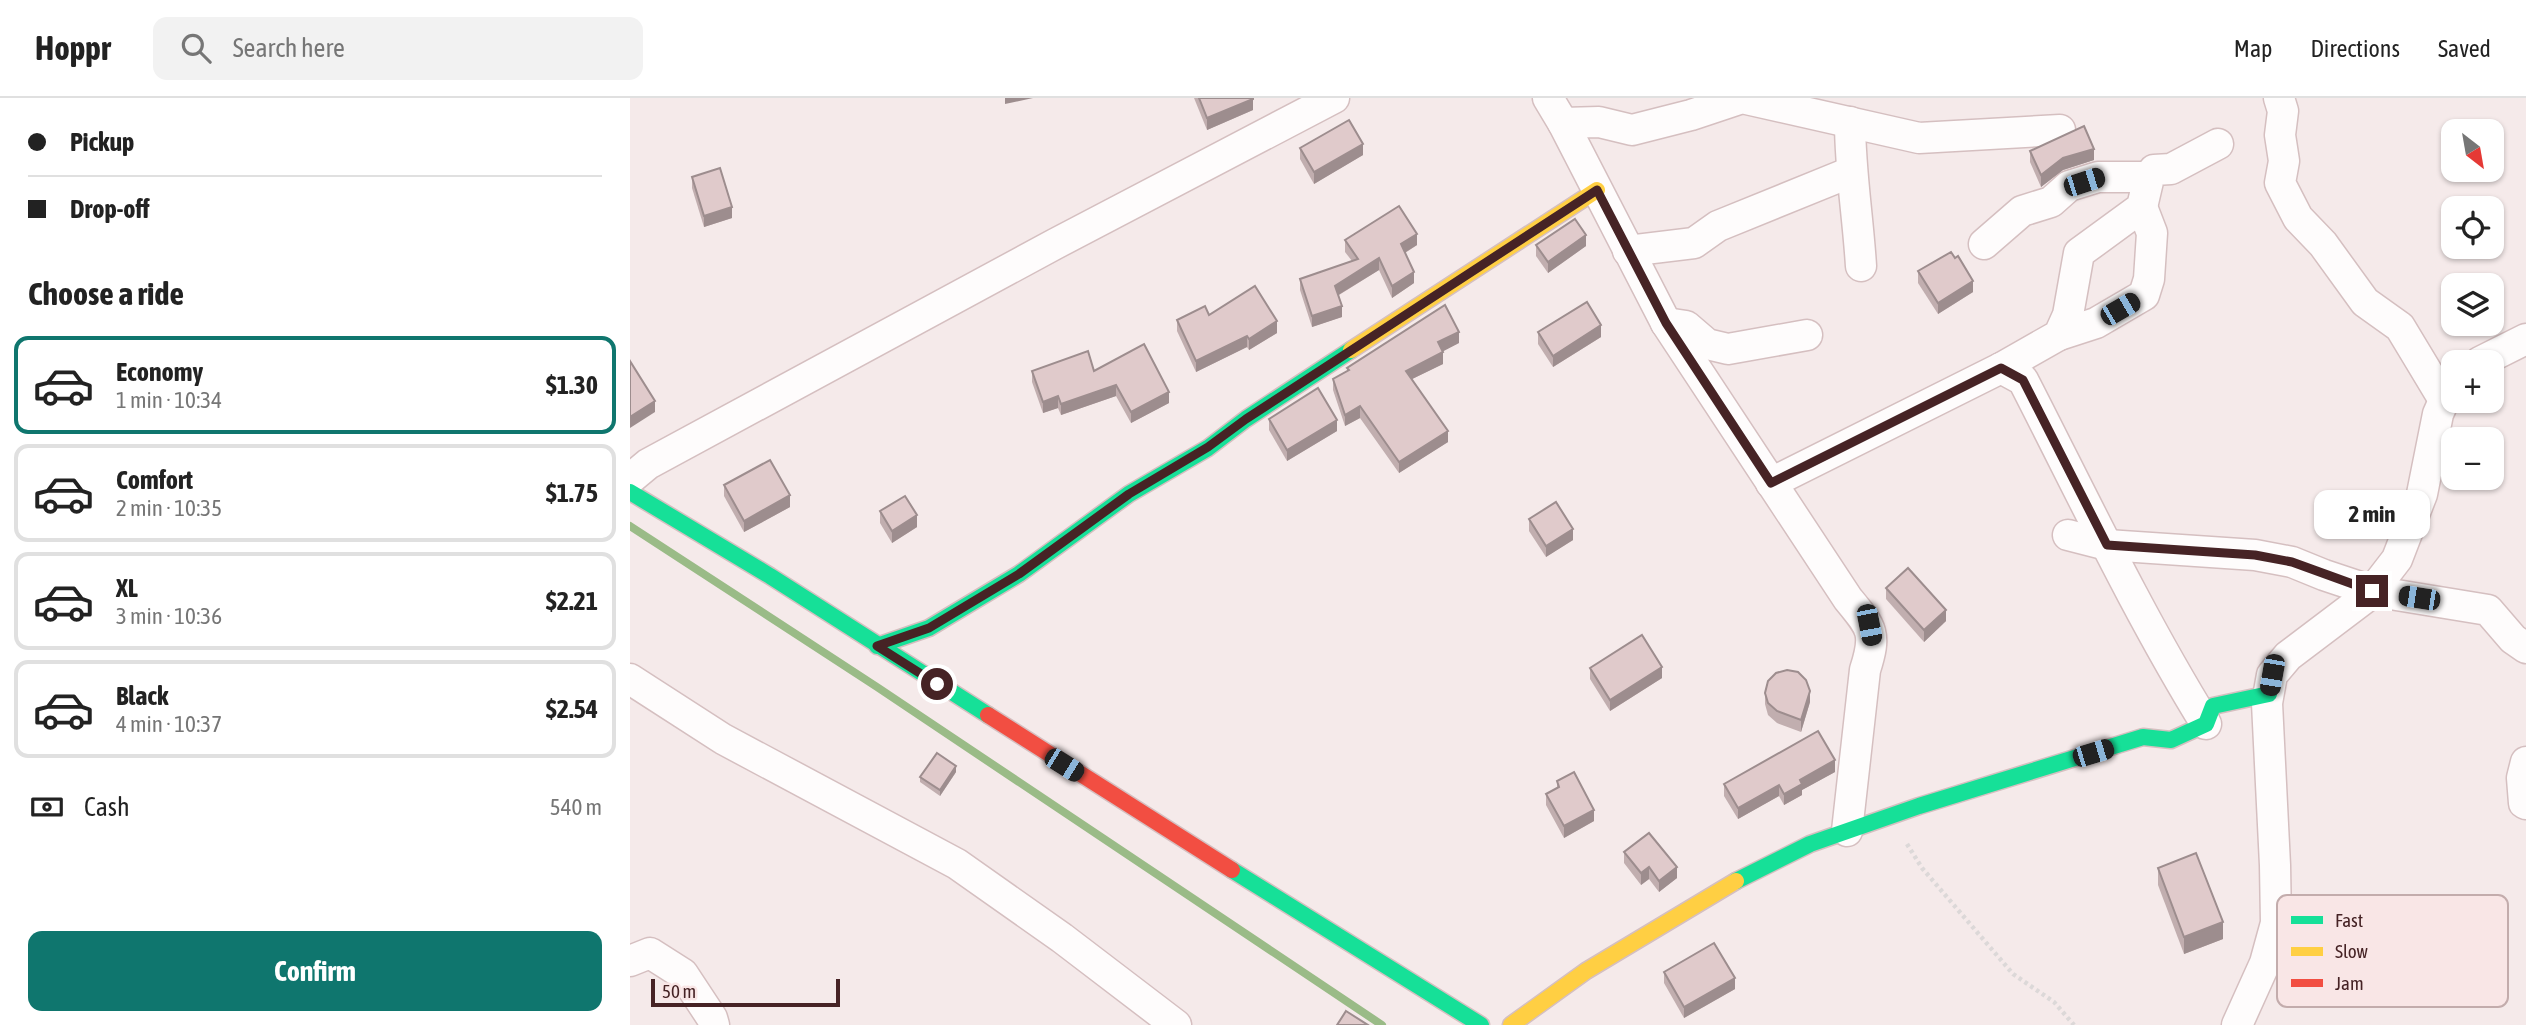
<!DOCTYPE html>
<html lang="en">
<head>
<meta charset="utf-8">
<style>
	:root { --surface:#fff; --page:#f2f2f2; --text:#222; --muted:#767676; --line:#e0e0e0; --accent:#0f766e }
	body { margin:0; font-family:"Asap Condensed",sans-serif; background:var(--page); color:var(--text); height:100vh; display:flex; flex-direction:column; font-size:26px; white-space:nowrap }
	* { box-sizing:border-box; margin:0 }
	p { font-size:23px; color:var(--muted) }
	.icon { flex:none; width:38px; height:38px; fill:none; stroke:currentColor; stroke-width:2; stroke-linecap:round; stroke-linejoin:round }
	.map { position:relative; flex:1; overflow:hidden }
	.side { display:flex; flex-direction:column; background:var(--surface); width:630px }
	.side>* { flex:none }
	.banner { display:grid; align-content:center; height:154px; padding:0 28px; background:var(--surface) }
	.needle { width:46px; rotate:149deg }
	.fabs { position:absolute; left:1811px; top:21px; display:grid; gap:14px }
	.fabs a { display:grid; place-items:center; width:63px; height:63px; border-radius:14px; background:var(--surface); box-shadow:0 2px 5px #0004; font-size:35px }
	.scale { position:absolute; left:21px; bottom:18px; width:189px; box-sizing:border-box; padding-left:7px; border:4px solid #462325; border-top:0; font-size:19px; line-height:24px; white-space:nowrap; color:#462325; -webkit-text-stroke:5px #f9e6e6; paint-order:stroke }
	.end { position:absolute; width:32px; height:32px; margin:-16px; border:9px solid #462325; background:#fff; box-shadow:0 0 0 4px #fff }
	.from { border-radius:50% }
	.bubble { position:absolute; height:49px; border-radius:14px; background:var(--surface); box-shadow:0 2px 5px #0004; font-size:23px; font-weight:700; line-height:49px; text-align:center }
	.car { position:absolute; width:21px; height:42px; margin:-21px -10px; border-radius:9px; box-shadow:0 0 5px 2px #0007; background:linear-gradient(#222 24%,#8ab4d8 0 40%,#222 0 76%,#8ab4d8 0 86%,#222 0) }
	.banner b { display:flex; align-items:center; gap:24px; height:66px; font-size:26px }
	.banner b+b { border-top:2px solid var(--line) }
	.banner i { width:18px; height:18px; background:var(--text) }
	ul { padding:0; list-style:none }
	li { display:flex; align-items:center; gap:21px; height:98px; margin:0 14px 10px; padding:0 14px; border:4px solid var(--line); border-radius:14px }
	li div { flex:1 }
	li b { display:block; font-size:26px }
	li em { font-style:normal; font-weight:700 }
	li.active { border-color:var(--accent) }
	li>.icon { width:63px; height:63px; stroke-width:1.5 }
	h2 { padding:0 28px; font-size:32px; line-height:84px }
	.pay { display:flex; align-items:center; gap:18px; height:77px; padding:0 28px; font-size:26px }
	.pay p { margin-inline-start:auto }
	.action { display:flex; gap:14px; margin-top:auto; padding:14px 28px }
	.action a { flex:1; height:80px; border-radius:14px; background:var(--accent); color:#fff; font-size:28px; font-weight:700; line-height:80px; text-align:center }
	header { display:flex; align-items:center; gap:42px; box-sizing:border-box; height:98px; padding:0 35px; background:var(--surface); border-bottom:2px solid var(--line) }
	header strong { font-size:33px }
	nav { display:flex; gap:38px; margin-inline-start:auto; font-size:24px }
	.search { width:490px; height:63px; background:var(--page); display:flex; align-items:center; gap:18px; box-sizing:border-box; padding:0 24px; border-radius:14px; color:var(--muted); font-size:26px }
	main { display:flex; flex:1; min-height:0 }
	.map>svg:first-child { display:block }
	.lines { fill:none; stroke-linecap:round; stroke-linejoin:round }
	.stream { stroke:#9abb87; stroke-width:8 }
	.street-casing { stroke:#d5bfc0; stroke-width:33 }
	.fast-casing { stroke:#d5bfc0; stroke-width:19 }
	.slow-casing { stroke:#d5bfc0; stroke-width:19 }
	.jam-casing { stroke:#d5bfc0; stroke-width:19 }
	.path { stroke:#dcd8d8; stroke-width:4.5; stroke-dasharray:3.5 3.5; stroke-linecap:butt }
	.street { stroke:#fefcfc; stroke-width:30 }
	.fast { stroke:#16e098; stroke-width:16 }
	.slow { stroke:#ffcf43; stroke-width:16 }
	.jam { stroke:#f24e42; stroke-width:16 }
	.wall { fill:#c1aeaf }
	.shaded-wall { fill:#9d8d8e }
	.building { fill:#e0cacb; stroke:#9d8d8e; stroke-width:2 }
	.route { stroke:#462325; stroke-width:9 }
	.key { fill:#f9e6e6; stroke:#c3acac; stroke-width:2 }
	.key-label { font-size:19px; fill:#462325 }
</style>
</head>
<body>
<header>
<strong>Hoppr</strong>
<div class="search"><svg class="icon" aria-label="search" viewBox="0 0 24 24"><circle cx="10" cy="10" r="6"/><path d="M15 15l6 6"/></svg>Search here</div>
<nav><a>Map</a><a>Directions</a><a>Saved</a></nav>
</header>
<main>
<section class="side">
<div class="banner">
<b><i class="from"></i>Pickup</b>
<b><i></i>Drop-off</b>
</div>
<h2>Choose a ride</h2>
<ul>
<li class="active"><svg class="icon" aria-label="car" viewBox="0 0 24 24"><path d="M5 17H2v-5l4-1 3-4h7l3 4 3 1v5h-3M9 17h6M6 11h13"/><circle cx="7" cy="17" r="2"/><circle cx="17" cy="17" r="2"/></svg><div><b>Economy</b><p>1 min · 10:34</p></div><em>$1.30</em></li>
<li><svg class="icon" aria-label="car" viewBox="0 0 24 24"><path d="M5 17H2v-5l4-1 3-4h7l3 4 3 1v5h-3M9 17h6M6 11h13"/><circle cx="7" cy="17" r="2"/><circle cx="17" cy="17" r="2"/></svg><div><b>Comfort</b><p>2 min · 10:35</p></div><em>$1.75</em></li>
<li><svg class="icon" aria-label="car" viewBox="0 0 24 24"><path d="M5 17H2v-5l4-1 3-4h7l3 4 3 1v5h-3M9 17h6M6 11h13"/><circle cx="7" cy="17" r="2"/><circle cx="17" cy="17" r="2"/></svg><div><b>XL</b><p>3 min · 10:36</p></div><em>$2.21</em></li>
<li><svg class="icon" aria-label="car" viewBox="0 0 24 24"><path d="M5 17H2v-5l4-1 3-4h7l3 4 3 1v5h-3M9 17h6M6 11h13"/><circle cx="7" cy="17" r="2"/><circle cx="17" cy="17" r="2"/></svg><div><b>Black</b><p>4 min · 10:37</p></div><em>$2.54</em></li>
</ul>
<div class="pay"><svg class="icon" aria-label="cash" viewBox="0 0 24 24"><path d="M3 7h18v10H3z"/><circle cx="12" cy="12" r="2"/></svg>Cash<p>540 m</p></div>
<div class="action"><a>Confirm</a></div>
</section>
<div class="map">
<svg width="1896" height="927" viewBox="0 0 1896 927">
	<rect width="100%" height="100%" fill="#f5eaea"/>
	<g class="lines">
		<path class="stream" d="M0,428L247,589L752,927"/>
		<defs>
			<g id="street">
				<path d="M918,0L933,25L969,24L1002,32L1061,17L1112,0L1289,40L1430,32"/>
				<path d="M1649,0L1653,13L1650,37L1654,63L1650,85L1668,120L1693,146L1735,204L1770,229L1814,302"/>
				<path d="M1220,24C1220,72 1228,119 1231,168"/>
				<path d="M933,25L1036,225L1218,501C1242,530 1247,535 1235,572L1217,733"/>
				<path d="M1354,146L1392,113L1421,104L1439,88L1468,79H1519"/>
				<path d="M998,153L1064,145L1088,128L1221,74"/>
				<path d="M1036,225L1056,228L1077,246L1098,251L1177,237"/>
				<path d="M1429,237L1466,225L1514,197L1519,181L1522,135L1512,109"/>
				<path d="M1850,264L1896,241"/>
				<path d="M1371,270L1393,282C1452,397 1508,516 1576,626"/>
				<path d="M0,381L18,366L425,146L704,0"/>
				<path d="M1141,385L1371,270L1429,237L1438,217L1449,155L1512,109L1519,79L1524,72L1541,71L1588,46"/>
				<path d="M1438,437L1477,447L1625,457L1662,464L1694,477L1742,493L1858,512L1883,541L1896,550"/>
				<path d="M0,581L93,641L327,766L432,840L546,927"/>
				<path d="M1896,664L1892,680L1894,705L1896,706"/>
				<path d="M0,863L20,855L53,876L82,920L84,927"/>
				<path d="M1607,927L1635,865L1646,825L1645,767L1637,605L1642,577L1658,558L1740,496L1767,461L1792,396L1808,316L1824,280"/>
			</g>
			<g id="fast">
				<path d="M0,394L140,478L358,617"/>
				<path d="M247,548L299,530L389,476L499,396L578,350L616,321L721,252"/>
				<path d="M602,772L851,927"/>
				<path d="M1106,783L1180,746L1289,708L1513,639L1541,642L1576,626L1583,608L1639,596"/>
			</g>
			<g id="slow">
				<path d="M721,252L967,92"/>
				<path d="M881,927L956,873L1106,783"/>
			</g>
			<path id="jam" d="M358,617L602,772"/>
		</defs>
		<use href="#street" class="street-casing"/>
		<use href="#fast" class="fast-casing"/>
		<use href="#slow" class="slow-casing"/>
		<use href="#jam" class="jam-casing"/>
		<path class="path" d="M1277,746L1292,770L1383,876L1424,904L1444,927"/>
		<use href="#street" class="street"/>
		<use href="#fast" class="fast"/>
		<use href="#slow" class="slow"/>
		<use href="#jam" class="jam"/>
	</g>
	<g class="wall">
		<path d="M564,0H623V12L577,32Z"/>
		<path d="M670,50L733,57L684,86L670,61Z"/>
		<path d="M1400,53L1464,62L1433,72L1411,89L1400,64Z"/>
		<path d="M62,79L102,120L74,129L62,90Z"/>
		<path d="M715,142L787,147L775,155L784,185L762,200L749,172L709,197L712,219L682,229L670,192V181L722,163L715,154Z"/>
		<path d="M906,147L956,148L918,175L906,158Z"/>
		<path d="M1288,173L1343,194L1308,216L1288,185Z"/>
		<path d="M579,217L647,235L619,252L617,249L566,274L547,233V222Z"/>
		<path d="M908,234L971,239L923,269L908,246Z"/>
		<path d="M829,245L812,253L813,266L782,281L818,344L769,375L730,320L715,328L703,292V281L717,273V270Z"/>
		<path d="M402,273H464L539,305L501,325L486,298L431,317L428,310L413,315L402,284Z"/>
		<path d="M639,321L707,333L657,363L639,332Z"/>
		<path d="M94,387L160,409L114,434L94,398Z"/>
		<path d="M250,413L287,429L262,445L250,425Z"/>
		<path d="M899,421L943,442L916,459L899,433Z"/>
		<path d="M1256,490L1316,523L1294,544L1256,501Z"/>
		<path d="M960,570L1032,580L980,613L960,581Z"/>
		<path d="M1135,595L1180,604L1171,634L1147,625L1138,617L1135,606Z"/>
		<path d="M326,674L310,698L290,684V679Z"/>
		<path d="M1205,674L1172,692V697L1154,707L1149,698L1108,721L1094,698V686Z"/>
		<path d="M927,683L964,723L934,740L916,707V696L927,690Z"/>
		<path d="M994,754L1047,780L1029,794L1019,781L1011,787L994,765Z"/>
		<path d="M1528,770L1593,841L1554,856L1528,787Z"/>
		<path d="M1034,874L1105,891L1054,920L1034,885Z"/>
	</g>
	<g class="shaded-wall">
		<path d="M375,0H403L375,6Z"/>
		<path d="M623,1V12L577,32V20Z"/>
		<path d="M733,46V57L684,86V74Z"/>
		<path d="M1464,51V62L1433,72L1411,89V77L1433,60Z"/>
		<path d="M102,109V120L74,129V118Z"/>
		<path d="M787,136V147L771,157V146Z"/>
		<path d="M956,137V148L918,175V164Z"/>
		<path d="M749,160V172L705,199V188Z"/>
		<path d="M784,174V185L762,200V188Z"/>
		<path d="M1343,183V194L1308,216V205Z"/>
		<path d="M712,208V219L682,229V218Z"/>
		<path d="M647,223V235L619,252V241Z"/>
		<path d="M971,227V239L923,269V258Z"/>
		<path d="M829,234V245L808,256V244Z"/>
		<path d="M617,238V249L566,274V263Z"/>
		<path d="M813,254V266L776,284V273Z"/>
		<path d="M486,287V298L431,317V306Z"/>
		<path d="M539,294V305L501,325V314Z"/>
		<path d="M428,298V310L413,315V304Z"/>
		<path d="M25,303V314L0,330V319Z"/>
		<path d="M730,308V320L715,328V317Z"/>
		<path d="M707,322V333L657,363V352Z"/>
		<path d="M818,333V344L769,375V364Z"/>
		<path d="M160,397V409L114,434V423Z"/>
		<path d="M287,417V429L262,445V433Z"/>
		<path d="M943,431V442L916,459V448Z"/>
		<path d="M1316,512V523L1294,544V532Z"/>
		<path d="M1032,569V580L980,613V602Z"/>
		<path d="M1180,593V604L1171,634V622Z"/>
		<path d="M1205,662V674L1172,692V697L1154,707V696L1170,682Z"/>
		<path d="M326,668V674L310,698V692Z"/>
		<path d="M1149,687V698L1108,721V710Z"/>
		<path d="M964,712V723L934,740V728Z"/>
		<path d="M1019,769V781L1011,787V775Z"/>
		<path d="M1047,769V780L1029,794V783Z"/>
		<path d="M1593,824V841L1554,856V839Z"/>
		<path d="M1105,880V891L1054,920V909Z"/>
	</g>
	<g class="building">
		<path d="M569,0H623V1L577,20Z"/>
		<path d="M719,22L733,46L684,74L670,50Z"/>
		<path d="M1454,28L1464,51L1433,60L1411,77L1400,53Z"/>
		<path d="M90,70L102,109L74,118L62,79Z"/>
		<path d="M769,108L787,136L771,146L784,174L762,188L749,160L705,188L712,208L682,218L670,181L728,161L715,142Z"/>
		<path d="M945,121L956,137L918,164L906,147Z"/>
		<path d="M1321,154L1325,160L1328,158L1343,183L1308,205L1288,173Z"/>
		<path d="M625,188L647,223L619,241L617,238L566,263L547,222L575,208L579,217Z"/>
		<path d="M957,204L971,227L923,258L908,234Z"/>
		<path d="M815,207L829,234L808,244L813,254L776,273L818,333L769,364L730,308L715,317L703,281L719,272L717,270Z"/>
		<path d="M514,246L539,294L501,314L486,287L431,306L428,298L413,304L402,273L458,253L464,273Z"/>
		<path d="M0,263L25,303L0,319Z"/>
		<path d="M688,290L707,322L657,352L639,321Z"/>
		<path d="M140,362L160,397L114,423L94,387Z"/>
		<path d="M275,398L287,417L262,433L250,413Z"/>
		<path d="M926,404L943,431L916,448L899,421Z"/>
		<path d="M1278,470L1316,512L1294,532L1256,490Z"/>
		<path d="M1012,537L1032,569L980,602L960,570Z"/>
		<path d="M1157,572L1168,574L1176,582L1180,593L1171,622L1147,613L1138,605L1135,595L1138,583L1146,575Z"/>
		<path d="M1188,633L1205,662L1170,682L1172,686L1154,696L1149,687L1108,710L1094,686Z"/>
		<path d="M307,655L326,668L310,692L290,679Z"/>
		<path d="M944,674L964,712L934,728L916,696L929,689L927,683Z"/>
		<path d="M1019,735L1047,769L1029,783L1019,769L1011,775L994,754Z"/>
		<path d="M1566,755L1593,824L1554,839L1528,770Z"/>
		<path d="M1084,845L1105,880L1054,909L1034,874Z"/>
		<path d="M716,913L738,927H707Z"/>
	</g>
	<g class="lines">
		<path class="route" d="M307,586L247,548L299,530L389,476L499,396L578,349L616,321L967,92L1036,225L1141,385L1371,270L1393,282L1477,447L1625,457L1662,464L1742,493"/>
	</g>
	<rect x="1647" y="797" width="231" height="112" rx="10" class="key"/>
	<rect x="1661" y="818" width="32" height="8" fill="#16e098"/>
	<rect x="1661" y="849" width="32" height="9" fill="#ffcf43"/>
	<rect x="1661" y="881" width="32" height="8" fill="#f24e42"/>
	<g class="key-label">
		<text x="1705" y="829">Fast</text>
		<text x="1705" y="860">Slow</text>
		<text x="1705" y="892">Jam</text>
	</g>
</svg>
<div class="fabs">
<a><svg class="needle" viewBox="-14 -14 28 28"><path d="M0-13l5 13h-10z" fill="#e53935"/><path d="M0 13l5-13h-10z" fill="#767676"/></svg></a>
<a><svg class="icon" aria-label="locate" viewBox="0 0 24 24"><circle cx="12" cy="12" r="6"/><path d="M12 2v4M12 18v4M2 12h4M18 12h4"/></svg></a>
<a><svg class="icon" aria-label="layers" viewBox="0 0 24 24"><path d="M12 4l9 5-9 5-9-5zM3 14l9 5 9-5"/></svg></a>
<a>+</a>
<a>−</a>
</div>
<div class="scale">50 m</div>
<i class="end from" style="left:307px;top:586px"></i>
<i class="end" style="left:1742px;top:493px"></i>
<div class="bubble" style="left:1684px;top:392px;width:116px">2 min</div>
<i class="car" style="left:1454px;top:84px;rotate:72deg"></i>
<i class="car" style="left:1490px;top:211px;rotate:60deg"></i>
<i class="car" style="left:1789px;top:500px;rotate:279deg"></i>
<i class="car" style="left:1239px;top:527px;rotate:169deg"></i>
<i class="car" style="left:1642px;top:577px;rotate:190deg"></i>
<i class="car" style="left:1463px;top:655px;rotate:73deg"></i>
<i class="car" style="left:434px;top:667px;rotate:122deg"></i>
</div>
</main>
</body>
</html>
